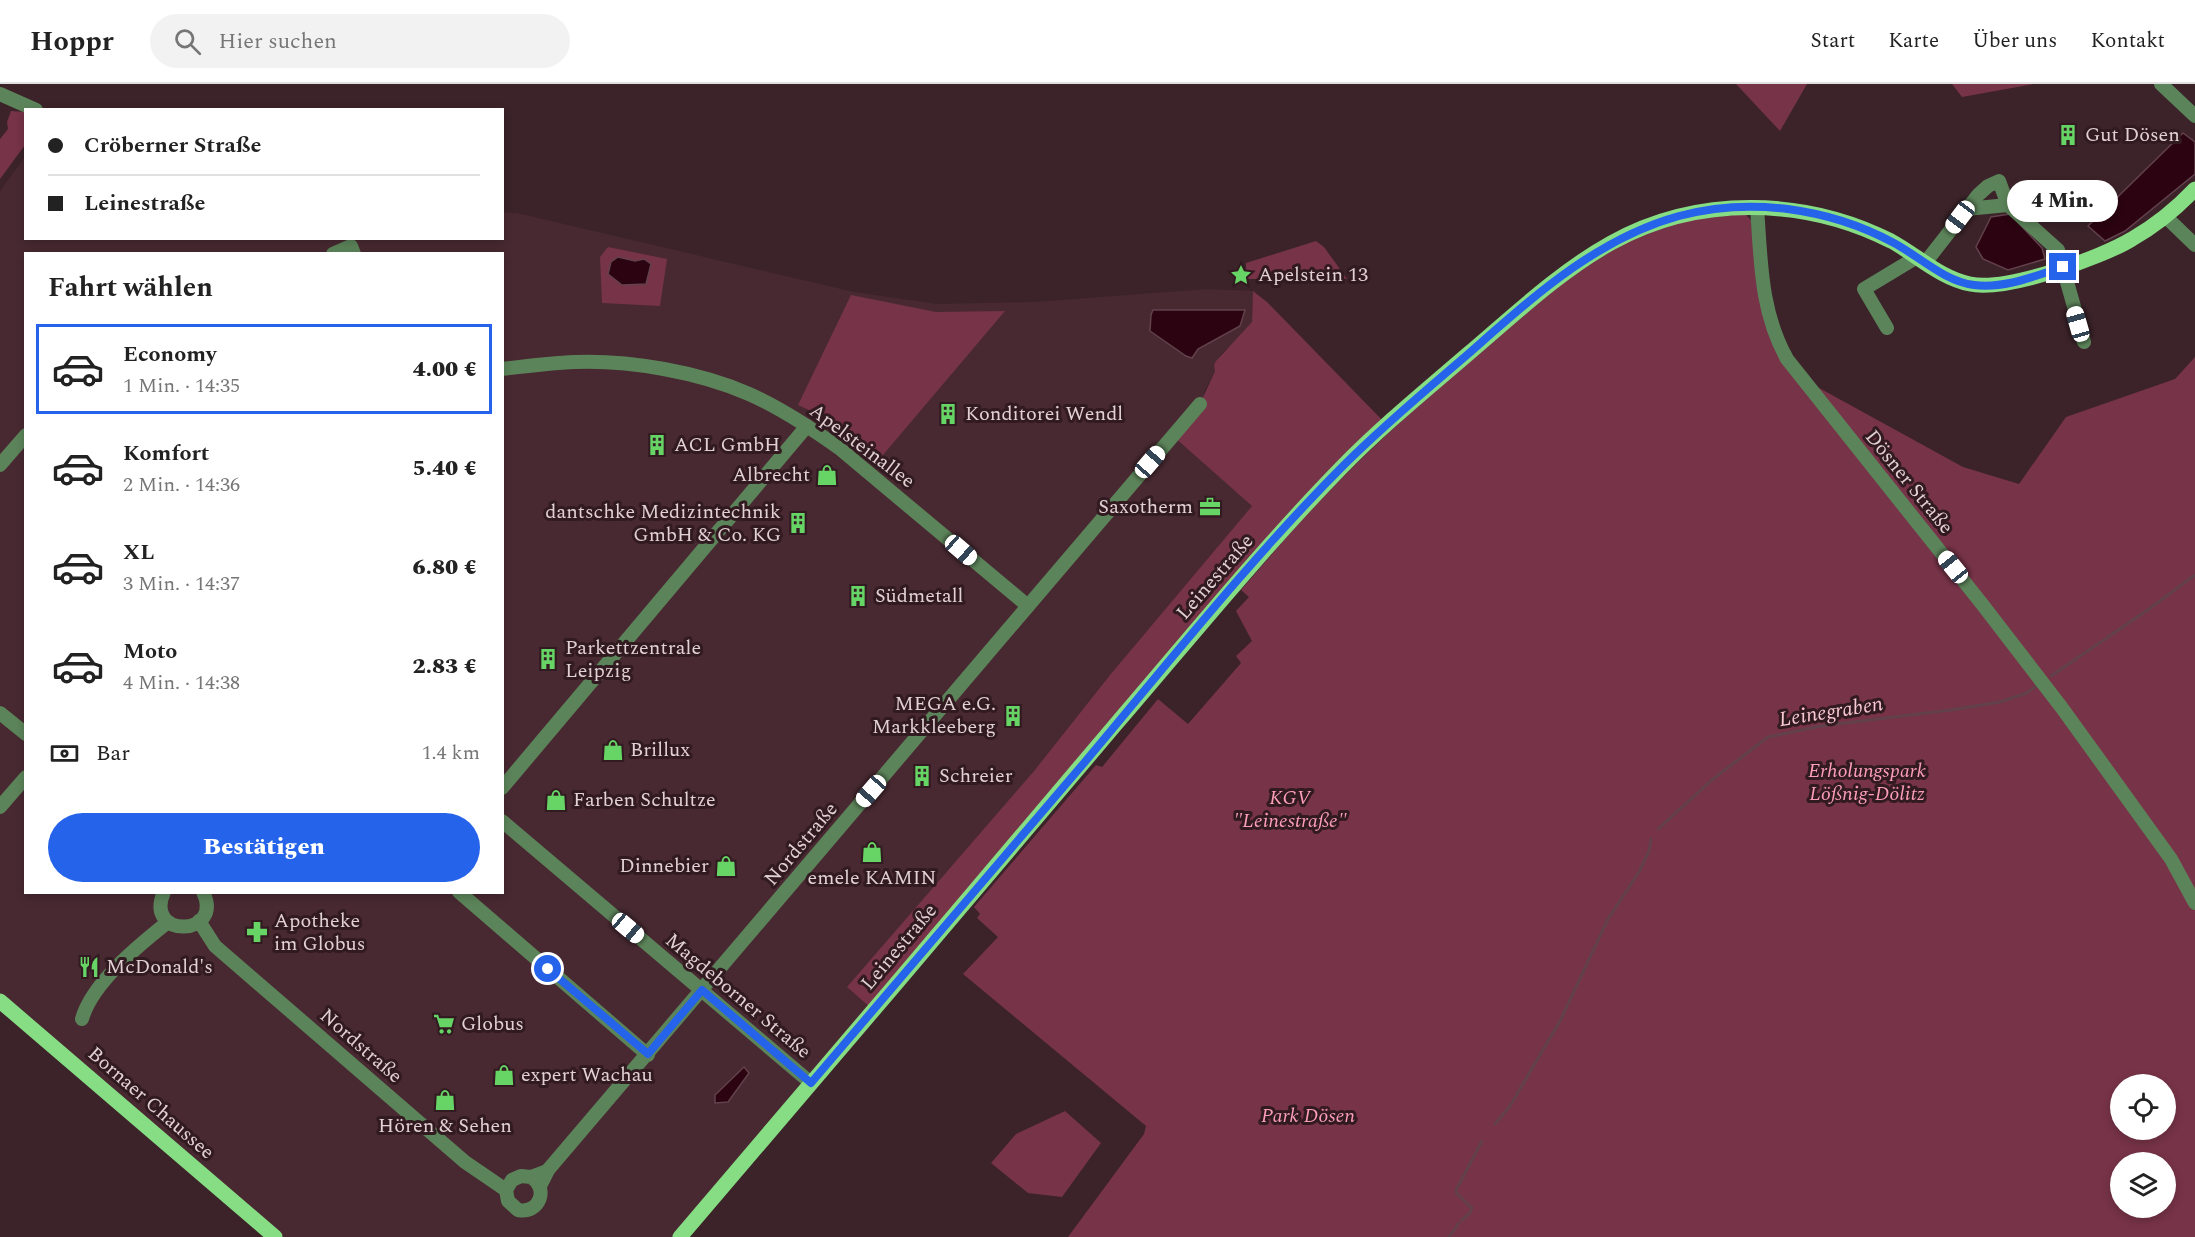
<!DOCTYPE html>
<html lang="de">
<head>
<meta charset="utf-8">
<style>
	:root { --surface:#fff; --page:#f2f2f2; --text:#222; --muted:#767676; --line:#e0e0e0; --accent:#2563eb }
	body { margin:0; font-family:Spectral,serif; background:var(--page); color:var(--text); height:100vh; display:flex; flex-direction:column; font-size:22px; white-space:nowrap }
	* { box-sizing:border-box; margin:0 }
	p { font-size:20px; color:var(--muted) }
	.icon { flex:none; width:33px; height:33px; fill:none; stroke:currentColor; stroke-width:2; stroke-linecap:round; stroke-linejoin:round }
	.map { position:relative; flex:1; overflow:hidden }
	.drawer { position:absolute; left:24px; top:168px; width:480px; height:642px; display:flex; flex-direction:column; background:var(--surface); border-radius:0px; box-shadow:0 3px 9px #0003 }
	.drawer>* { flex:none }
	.guide { position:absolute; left:24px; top:24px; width:480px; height:132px; border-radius:0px; box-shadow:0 3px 9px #0003; display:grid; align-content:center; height:132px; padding:0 24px; background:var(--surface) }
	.tools { position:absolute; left:2110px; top:990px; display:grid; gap:12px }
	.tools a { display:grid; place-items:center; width:66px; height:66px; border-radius:50%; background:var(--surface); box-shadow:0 3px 9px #0003; font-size:30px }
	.end { position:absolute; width:27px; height:27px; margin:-14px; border:8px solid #2563eb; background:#fff; box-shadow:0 0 0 3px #fff }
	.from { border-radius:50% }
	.bubble { position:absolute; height:42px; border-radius:21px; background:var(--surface); box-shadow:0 3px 9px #0003; font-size:20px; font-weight:800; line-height:42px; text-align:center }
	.car { position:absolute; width:18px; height:36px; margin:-18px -9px; border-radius:8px; box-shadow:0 0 4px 2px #0007; background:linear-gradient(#fff 24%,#345 0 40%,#fff 0 76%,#345 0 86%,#fff 0) }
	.guide b { display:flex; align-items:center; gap:21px; height:57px; font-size:22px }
	.guide b+b { border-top:2px solid var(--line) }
	.guide i { width:15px; height:15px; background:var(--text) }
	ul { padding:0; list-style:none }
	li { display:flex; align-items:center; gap:18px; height:90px; margin:0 12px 9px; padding:0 12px; border:3px solid transparent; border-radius:0px }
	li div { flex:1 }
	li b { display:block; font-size:22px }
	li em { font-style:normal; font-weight:800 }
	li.on { border-color:var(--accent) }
	li>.icon { width:54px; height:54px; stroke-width:1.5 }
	h2 { padding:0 24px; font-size:27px; line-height:72px }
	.pay { display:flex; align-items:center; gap:15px; height:66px; padding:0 24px; font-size:22px }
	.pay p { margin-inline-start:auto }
	.action { display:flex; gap:12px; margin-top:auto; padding:12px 24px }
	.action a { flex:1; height:69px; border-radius:36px; background:var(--accent); color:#fff; font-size:24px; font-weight:800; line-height:69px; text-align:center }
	header { display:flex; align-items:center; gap:36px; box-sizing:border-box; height:84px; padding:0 30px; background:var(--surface); border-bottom:2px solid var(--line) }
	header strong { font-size:28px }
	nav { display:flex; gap:33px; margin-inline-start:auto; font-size:21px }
	.search { width:420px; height:54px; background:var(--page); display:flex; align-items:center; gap:15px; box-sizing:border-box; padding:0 21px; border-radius:33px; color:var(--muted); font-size:22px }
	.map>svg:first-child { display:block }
	.built { fill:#482931; fill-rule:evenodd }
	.green { fill:#773348; fill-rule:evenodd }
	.water { fill:#2b0311; stroke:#62414c; stroke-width:1.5 }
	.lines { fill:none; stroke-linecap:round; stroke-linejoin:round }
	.stream { stroke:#62414c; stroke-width:3 }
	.minor { stroke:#5c845a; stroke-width:14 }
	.major { stroke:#87dd84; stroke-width:15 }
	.route { stroke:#2563eb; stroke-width:8 }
	.labels { text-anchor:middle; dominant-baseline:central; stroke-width:6; stroke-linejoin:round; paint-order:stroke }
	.poi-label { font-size:20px; fill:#e2d1d4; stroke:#311a20; text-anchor:start }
	.street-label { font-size:20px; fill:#e2d1d4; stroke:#311a20 }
	.park-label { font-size:20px; font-style:italic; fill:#fc9eb7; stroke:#311a20 }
	.water-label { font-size:21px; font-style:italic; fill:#fac9d4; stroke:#311a20 }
</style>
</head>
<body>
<header>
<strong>Hoppr</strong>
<div class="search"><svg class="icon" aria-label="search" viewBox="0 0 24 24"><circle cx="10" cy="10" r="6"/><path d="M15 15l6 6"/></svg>Hier suchen</div>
<nav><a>Start</a><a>Karte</a><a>Über uns</a><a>Kontakt</a></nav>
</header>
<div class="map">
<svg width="2195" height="1153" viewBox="0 0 2195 1153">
	<rect width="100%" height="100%" fill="#3b2329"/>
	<path class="built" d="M25,73L26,154H502L503,128L517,129L854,208L937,220L1035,218L1207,205L1253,207L1252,238L1244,249L1222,269L1214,281L1215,287L1204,308L1253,421L1110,591L1034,687L848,904L873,926L680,1153H275L0,917V107ZM26,170H502V808H26Z"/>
	<g class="green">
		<path d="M1736,0H1807L1780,47Z"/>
		<path d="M1952,0H2034L1962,13Z"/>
		<path d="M11,27L26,28L25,61L0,95V55L8,45L7,38Z"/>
		<path d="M1745,130L1751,136L1760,217L1801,294L1963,383L2019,400L2066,333L2175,295L2195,273V1153H1068L1144,1050L1146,1042L963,890L998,853L977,834L980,830L974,823L1096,681L1102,683L1158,615L1188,640L1241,579L1236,572L1252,557L1236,527L1249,513L1241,506C1265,479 1288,450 1313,424C1372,361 1437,304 1503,249C1546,213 1587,175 1639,151C1672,136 1709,133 1745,130ZM2121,1000H2166V1046H2121ZM2121,1078H2166V1124H2121Z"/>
		<path d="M1316,157L1324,163L1347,195H1246V179Z"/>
		<path d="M608,163L667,175L660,222L602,219L600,173Z"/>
		<path d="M1253,207L1267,218L1387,341L1346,379L873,926L847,903L1034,687L1110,591L1252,422L1173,352L1200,320L1215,287L1214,281L1216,277L1252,238Z"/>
		<path d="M851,211L936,228L1005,227L877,378L811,327L798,321Z"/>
		<path d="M1065,1027L1101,1059L1062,1113L1028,1109L991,1079L1016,1050Z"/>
	</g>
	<g class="water">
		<path d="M2183,49L2195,58V90L2125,147L2105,157L2088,142Z"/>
		<path d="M2010,130L2042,164L2045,175L2008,186L1983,175L1976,163L1991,133Z"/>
		<path d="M618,173L635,177L644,175L651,180L646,200L622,201L608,190L611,178Z"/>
		<path d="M1153,226H1245L1240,242L1198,265L1192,274L1186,272L1150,247L1151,231Z"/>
		<path d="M744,983L749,989L728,1018L715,1019V1011Z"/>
	</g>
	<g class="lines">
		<g class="stream">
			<path d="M2051,592L2149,525L2195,491"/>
			<path d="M1658,745L1713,695L1768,653L1821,642L1951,626L2000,618L2027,609L2037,601"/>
			<path d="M1495,1040L1510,1022L1560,937L1608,835L1639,788L1649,767L1651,755"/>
			<path d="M1462,1136L1470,1129L1472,1124L1457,1110L1456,1106L1482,1057"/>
			<path d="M1449,1153L1459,1139"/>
		</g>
		<g class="minor">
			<path d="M2161,0L2195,32"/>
			<path d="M0,10L36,26"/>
			<path d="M1757,123C1761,177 1760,226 1787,275L1982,520L2062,624L2171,775L2195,819"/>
			<path d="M1966,125L2008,121"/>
			<path d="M2165,132L2195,161"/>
			<path d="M333,170L351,162L354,170"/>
			<path d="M1925,179L1978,111L1988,102L1999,97L2008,121L2058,166L2084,258"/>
			<path d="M1887,244L1864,205L1917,173"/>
			<path d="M502,285C527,282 551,279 575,278C630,276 699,288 749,310C781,324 811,344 839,364L1028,522"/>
			<path d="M0,381L26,351"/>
			<path d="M0,629L26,650"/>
			<path d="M502,704L807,342"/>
			<path d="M0,723L26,693"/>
			<path d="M502,737L811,999"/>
			<path d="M164,808C143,855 225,853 203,808"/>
			<path d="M459,808L648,971"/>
			<path d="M199,837L215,862L465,1078L506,1106"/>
			<path d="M82,935C92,899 139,861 168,838"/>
			<path d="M531,1093C549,1104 540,1130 518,1126L508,1117L506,1106L512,1096L521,1092L531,1093L547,1087"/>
			<path d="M540,1102L548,1086L1200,320"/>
		</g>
		<g class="major">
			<path d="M0,917L275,1153"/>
			<path d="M680,1153C826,982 971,812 1116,640C1190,554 1262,465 1341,384C1381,343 1425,307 1468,270C1514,231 1559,188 1611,159C1697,111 1804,113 1891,157C1917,171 1940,194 1970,200C2005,208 2101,174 2132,155C2155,142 2177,124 2195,105"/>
		</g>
	</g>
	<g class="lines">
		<path class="route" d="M548,885L648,970L702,906L811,999C902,892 993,786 1084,679C1169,578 1251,474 1344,381C1383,342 1425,307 1467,271C1531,215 1595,155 1679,132C1751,113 1829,124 1894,159C1920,173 1944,197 1974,201C2004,205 2035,192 2063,183"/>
	</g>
	<defs>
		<symbol id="building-bare" viewBox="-9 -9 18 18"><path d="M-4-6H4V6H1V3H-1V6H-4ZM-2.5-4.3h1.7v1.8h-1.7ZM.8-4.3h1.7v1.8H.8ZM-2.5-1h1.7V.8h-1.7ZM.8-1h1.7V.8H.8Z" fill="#67d466" stroke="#311a20" stroke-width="2.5" paint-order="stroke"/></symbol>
		<symbol id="sight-bare" viewBox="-9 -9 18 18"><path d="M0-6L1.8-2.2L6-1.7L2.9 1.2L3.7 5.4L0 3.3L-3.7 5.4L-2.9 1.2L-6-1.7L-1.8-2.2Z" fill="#67d466" stroke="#311a20" stroke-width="2.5" paint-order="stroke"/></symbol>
		<symbol id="shop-bare" viewBox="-9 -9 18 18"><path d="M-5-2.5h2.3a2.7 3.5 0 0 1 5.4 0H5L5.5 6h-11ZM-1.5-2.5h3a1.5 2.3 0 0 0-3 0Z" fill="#67d466" stroke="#311a20" stroke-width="2.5" paint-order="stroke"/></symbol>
		<symbol id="office-bare" viewBox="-9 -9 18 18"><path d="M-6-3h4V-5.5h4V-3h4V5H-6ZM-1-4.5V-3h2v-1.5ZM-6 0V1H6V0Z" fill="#67d466" stroke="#311a20" stroke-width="2.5" paint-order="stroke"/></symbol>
		<symbol id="pharmacy-bare" viewBox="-9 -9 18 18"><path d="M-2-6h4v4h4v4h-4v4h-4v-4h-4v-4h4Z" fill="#67d466" stroke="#311a20" stroke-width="2.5" paint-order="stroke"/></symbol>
		<symbol id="restaurant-bare" viewBox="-9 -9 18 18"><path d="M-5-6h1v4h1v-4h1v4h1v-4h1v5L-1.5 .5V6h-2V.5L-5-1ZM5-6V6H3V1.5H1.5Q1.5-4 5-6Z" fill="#67d466" stroke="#311a20" stroke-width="2.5" paint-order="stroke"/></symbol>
		<symbol id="supermarket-bare" viewBox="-9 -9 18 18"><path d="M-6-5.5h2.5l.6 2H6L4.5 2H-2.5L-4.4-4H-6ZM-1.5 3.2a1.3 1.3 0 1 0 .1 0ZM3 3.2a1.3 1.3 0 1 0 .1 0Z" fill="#67d466" stroke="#311a20" stroke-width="2.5" paint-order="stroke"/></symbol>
	</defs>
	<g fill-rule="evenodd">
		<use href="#building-bare" x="2053" y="36" width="30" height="30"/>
		<use href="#sight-bare" x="1226" y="176" width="30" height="30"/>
		<use href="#building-bare" x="933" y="315" width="30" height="30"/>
		<use href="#building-bare" x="642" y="346" width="30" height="30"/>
		<use href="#shop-bare" x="812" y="376" width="30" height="30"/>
		<use href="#office-bare" x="1195" y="408" width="30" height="30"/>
		<use href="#building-bare" x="783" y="424" width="30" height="30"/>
		<use href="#building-bare" x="843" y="497" width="30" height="30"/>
		<use href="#building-bare" x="533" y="560" width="30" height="30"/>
		<use href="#building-bare" x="998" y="617" width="30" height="30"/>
		<use href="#shop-bare" x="598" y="651" width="30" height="30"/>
		<use href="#building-bare" x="907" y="677" width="30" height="30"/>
		<use href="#shop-bare" x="541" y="701" width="30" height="30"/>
		<use href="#shop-bare" x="857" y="753" width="30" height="30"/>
		<use href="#shop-bare" x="711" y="767" width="30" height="30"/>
		<use href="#pharmacy-bare" x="242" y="833" width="30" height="30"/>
		<use href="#restaurant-bare" x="74" y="868" width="30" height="30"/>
		<use href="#supermarket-bare" x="429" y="925" width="30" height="30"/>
		<use href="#shop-bare" x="489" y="976" width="30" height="30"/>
		<use href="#shop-bare" x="430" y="1001" width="30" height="30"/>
	</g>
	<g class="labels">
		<g class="poi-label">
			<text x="2085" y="51">Gut Dösen</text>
			<text x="1258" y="191">Apelstein 13</text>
			<text x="965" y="330">Konditorei Wendl</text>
			<text x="674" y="361">ACL GmbH</text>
			<text x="810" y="391" text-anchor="end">Albrecht</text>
			<text x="1193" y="423" text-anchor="end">Saxotherm</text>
			<text x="781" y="428" text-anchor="end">dantschke Medizintechnik<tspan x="781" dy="23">GmbH &amp; Co. KG</tspan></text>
			<text x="875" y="512">Südmetall</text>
			<text x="565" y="564">Parkettzentrale<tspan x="565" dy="23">Leipzig</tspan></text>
			<text x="996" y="620" text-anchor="end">MEGA e.G.<tspan x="996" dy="23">Markkleeberg</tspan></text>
			<text x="630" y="666">Brillux</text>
			<text x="939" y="692">Schreier</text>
			<text x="573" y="716">Farben Schultze</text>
			<text x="709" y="782" text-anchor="end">Dinnebier</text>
			<text x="872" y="794" text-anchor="middle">emele KAMIN</text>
			<text x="274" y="837">Apotheke<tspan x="274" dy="23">im Globus</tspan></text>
			<text x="106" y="883">McDonald's</text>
			<text x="461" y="940">Globus</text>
			<text x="521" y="991">expert Wachau</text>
			<text x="445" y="1042" text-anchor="middle">Hören &amp; Sehen</text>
		</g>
		<g class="street-label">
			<text transform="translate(862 362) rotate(37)">Apelsteinallee</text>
			<text transform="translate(1909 398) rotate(51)">Dösner Straße</text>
			<text transform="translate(1215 493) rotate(-49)">Leinestraße</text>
			<text transform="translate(801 760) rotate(-50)">Nordstraße</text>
			<text transform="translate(899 863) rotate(-50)">Leinestraße</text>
			<text transform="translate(738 912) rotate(40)">Magdeborner Straße</text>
			<text transform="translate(361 962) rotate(41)">Nordstraße</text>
			<text transform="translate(151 1019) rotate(41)">Bornaer Chaussee</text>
		</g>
		<g class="park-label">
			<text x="1867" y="687">Erholungspark<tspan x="1867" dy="23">Lößnig-Dölitz</tspan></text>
			<text x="1290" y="714">KGV<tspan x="1290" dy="23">"Leinestraße"</tspan></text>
			<text x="1308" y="1032">Park Dösen</text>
		</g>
		<g class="water-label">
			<text transform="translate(1831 628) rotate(-9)">Leinegraben</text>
		</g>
	</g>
</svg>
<div class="tools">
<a><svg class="icon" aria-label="locate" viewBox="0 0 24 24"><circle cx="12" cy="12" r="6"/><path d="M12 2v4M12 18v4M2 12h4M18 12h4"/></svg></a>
<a><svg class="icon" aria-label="layers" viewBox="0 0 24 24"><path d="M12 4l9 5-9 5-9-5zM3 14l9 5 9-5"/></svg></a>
</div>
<i class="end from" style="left:548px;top:885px"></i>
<i class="end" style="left:2063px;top:183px"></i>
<div class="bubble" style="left:2007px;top:96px;width:111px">4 Min.</div>
<i class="car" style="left:1960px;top:133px;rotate:217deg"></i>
<i class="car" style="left:2078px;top:240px;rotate:344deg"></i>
<i class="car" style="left:1150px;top:378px;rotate:41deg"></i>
<i class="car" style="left:961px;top:466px;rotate:131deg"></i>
<i class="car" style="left:1953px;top:483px;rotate:321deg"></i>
<i class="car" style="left:871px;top:707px;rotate:221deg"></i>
<i class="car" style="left:628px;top:844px;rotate:130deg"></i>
<div class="guide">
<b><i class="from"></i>Cröberner Straße</b>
<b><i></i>Leinestraße</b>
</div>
<section class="drawer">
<h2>Fahrt wählen</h2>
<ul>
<li class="on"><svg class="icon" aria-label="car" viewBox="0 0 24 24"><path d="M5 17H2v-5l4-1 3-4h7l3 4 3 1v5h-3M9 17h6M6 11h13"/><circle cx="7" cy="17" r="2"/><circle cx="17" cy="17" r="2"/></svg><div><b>Economy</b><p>1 Min. · 14:35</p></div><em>4.00 €</em></li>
<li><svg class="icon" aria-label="car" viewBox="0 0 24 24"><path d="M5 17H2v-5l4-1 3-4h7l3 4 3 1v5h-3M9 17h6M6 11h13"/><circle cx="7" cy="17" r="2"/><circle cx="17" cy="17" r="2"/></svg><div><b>Komfort</b><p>2 Min. · 14:36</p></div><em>5.40 €</em></li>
<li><svg class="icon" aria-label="car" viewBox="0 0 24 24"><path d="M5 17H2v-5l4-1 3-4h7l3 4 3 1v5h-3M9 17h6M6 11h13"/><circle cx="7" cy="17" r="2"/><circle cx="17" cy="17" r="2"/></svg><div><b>XL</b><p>3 Min. · 14:37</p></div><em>6.80 €</em></li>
<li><svg class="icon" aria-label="car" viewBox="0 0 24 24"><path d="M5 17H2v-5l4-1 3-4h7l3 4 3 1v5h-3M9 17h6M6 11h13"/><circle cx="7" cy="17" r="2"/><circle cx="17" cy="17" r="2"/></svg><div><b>Moto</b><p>4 Min. · 14:38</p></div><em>2.83 €</em></li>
</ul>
<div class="pay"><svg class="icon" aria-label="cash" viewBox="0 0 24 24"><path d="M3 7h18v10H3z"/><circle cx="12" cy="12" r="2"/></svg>Bar<p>1.4 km</p></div>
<div class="action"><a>Bestätigen</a></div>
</section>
</div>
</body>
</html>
